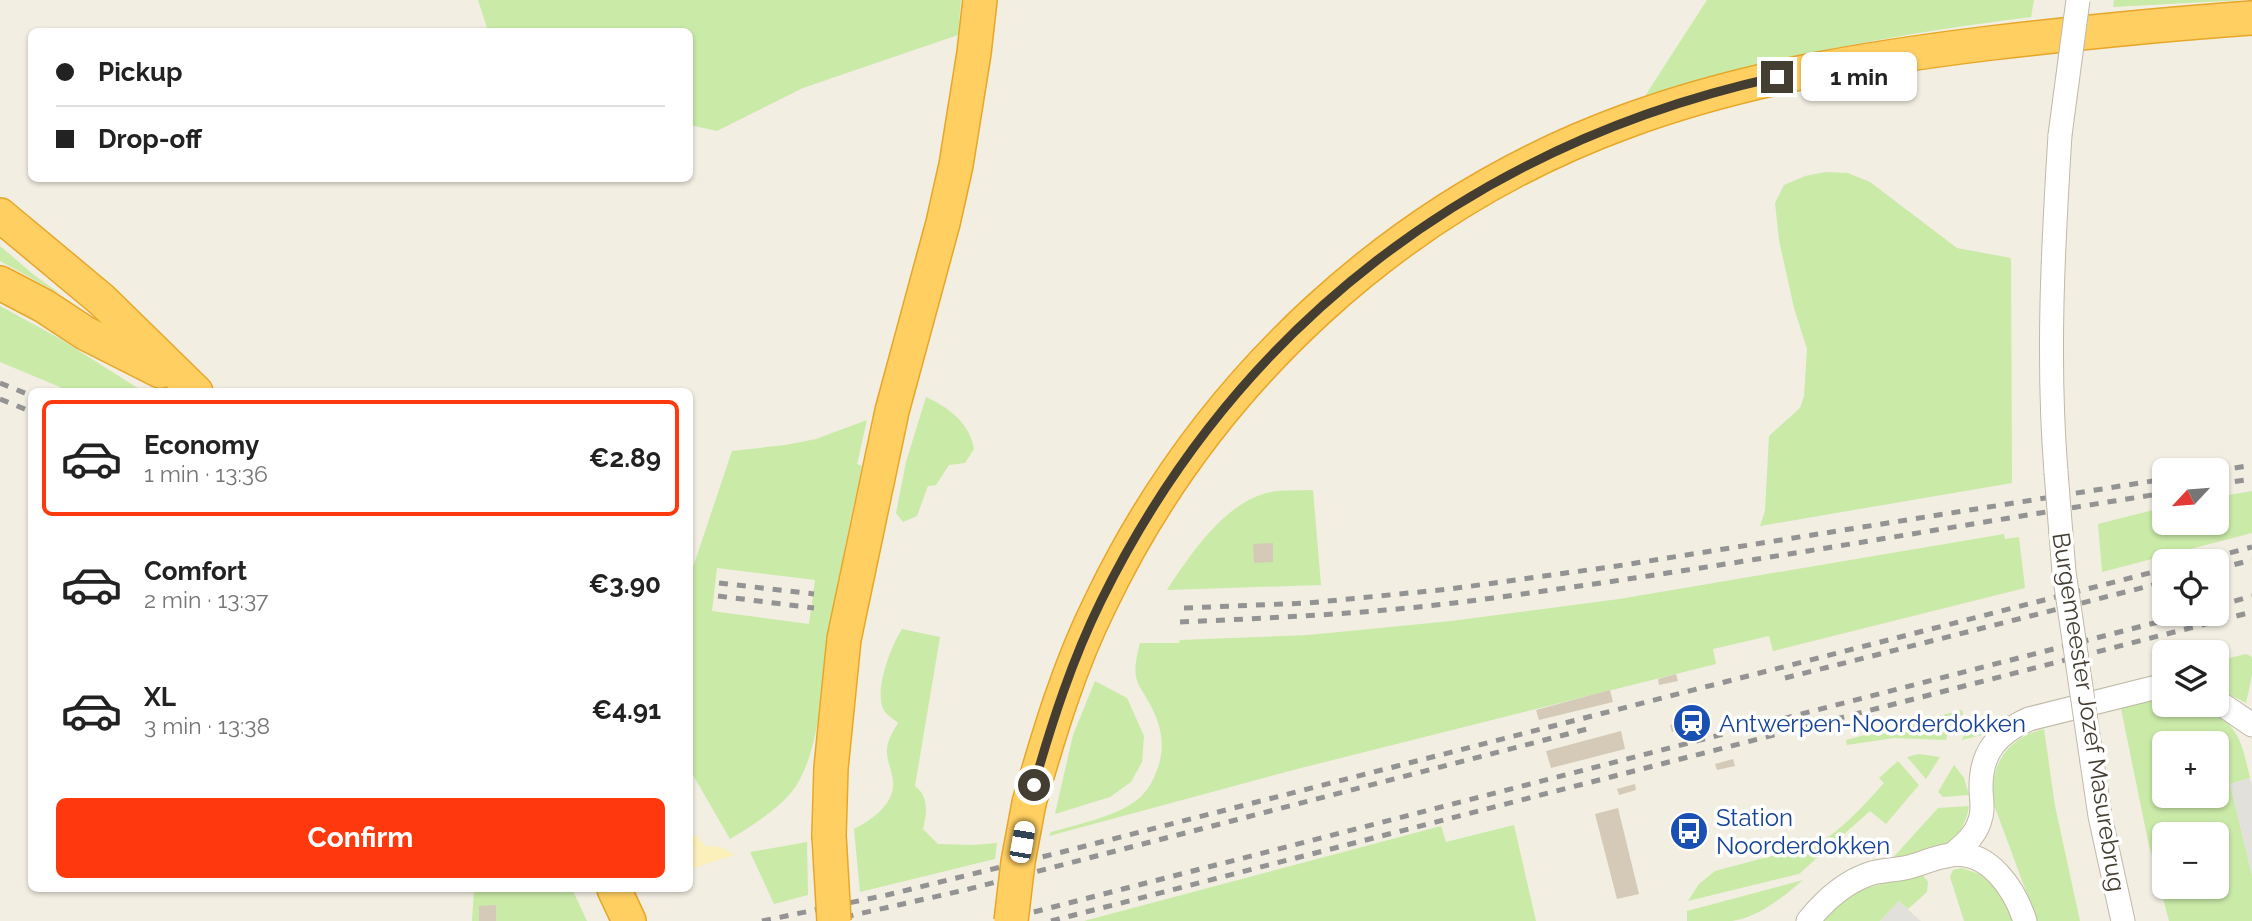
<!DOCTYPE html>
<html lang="en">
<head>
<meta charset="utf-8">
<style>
	:root { --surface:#fff; --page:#f2f2f2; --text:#222; --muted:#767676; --line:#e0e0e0; --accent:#ff380d }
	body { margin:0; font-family:Raleway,sans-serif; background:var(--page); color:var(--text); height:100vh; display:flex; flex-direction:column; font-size:26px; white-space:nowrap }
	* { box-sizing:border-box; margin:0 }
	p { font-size:23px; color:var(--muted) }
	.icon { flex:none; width:38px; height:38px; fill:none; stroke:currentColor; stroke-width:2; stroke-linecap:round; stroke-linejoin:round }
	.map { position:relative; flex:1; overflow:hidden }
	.details { position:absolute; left:28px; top:388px; width:665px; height:504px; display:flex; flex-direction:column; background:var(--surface); border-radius:10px; box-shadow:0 2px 5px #0004 }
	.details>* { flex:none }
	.top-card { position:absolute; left:28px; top:28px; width:665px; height:154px; border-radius:10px; box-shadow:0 2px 5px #0004; display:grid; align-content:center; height:154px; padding:0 28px; background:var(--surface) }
	.needle { width:46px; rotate:244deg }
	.tools { position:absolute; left:2152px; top:458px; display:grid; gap:14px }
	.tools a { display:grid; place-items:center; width:77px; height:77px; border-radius:10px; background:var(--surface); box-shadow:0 2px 5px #0004; font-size:35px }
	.end { position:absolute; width:32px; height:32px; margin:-16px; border:9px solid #443e32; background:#fff; box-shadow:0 0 0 4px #fff }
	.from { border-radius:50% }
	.bubble { position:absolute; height:49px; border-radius:10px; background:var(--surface); box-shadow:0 2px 5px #0004; font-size:23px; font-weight:700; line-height:49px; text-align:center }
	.car { position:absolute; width:21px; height:42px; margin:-21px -10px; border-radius:9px; box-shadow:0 0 5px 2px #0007; background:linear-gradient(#fff 24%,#345 0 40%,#fff 0 76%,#345 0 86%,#fff 0) }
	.top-card b { display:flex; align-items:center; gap:24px; height:66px; font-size:26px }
	.top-card b+b { border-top:2px solid var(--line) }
	.top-card i { width:18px; height:18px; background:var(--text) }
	ul { padding:12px 0 0; list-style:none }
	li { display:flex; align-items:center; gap:21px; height:116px; margin:0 14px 10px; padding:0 14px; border:4px solid transparent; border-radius:10px }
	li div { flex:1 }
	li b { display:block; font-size:26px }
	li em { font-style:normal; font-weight:700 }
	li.current { border-color:var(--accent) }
	li>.icon { width:63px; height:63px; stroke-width:1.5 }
	.button { display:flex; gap:14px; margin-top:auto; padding:14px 28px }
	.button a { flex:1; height:80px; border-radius:10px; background:var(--accent); color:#fff; font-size:28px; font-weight:700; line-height:80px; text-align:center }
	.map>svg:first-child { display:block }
	.green { fill:#caeaa8; fill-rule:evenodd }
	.sand { fill:#fbefba }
	.parking { fill:#e2e0db }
	.building { fill:#d4cab7 }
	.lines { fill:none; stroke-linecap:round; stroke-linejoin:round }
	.minor-casing { stroke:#c1b9a7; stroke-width:25 }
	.highway-casing { stroke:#e7a628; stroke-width:36 }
	.minor { stroke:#fff; stroke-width:23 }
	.highway { stroke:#ffcf61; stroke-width:33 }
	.rail { stroke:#939393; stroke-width:5; stroke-dasharray:9 9; stroke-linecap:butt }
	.minor-bridge-casing { stroke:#c1b9a7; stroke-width:25; stroke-linecap:butt }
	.highway-bridge-casing { stroke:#e7a628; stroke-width:36; stroke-linecap:butt }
	.minor-bridge { stroke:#fff; stroke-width:23 }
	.highway-bridge { stroke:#ffcf61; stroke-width:33 }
	.route { stroke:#443e32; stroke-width:9 }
	.labels { text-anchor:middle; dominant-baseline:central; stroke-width:7; stroke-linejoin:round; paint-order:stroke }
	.street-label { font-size:24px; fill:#443e32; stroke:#fff }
	.transit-label { font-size:24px; fill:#164399; stroke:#fff; text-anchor:start }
</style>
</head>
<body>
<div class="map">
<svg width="2252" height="921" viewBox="0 0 2252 921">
	<rect width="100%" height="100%" fill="#f2eee2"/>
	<g class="green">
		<path d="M478,0H961L958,35L803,88L717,131L690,125V32L488,31Z"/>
		<path d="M1707,0H2034L2031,17C1897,34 1774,56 1645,96Z"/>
		<path d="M2114,0H2245L2113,7Z"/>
		<path d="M1826,172L1848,173L1870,182L1957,248L2011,258L2012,483L1760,526L1765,511L1769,436L1800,408L1804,396L1807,349L1794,308L1779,240L1775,203L1784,185L1805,176Z"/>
		<path d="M0,246L34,275L62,295L0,261Z"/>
		<path d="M0,306L57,337L144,392H72L0,362Z"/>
		<path d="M926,397C948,407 970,423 974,449L965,463L949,465L936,485L928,486L917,516L903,522L896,513L906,462Z"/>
		<path d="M867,420L857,464L862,466C850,522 838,578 828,635C820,684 823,736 799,781C785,806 754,824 730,839L690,770V576L732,451L785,445L816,439ZM717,568L815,580L809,624L712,611Z"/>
		<path d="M1313,490L1321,585L1167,590C1190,555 1222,507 1263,494C1278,489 1298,491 1313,490Z"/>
		<path d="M2252,491V533L2102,572L2098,524L2165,507V523H2217V497Z"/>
		<path d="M2004,534L2005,539L2019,537L2025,588L1773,651L1769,636L1713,649L1716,664L1301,768L1049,836L1051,832C1076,825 1128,814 1144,793C1150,787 1154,778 1157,770C1164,752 1163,735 1156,717C1142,682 1128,688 1140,643H1179L1180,640L1308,635L1451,621L1619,599Z"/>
		<path d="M902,629L940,637L915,786C929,797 927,812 923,829L938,844L972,845L997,843L995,859L860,892L854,829C874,819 899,801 892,775C890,766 886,757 887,748C888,739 894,730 898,723C894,719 888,716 885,712C872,694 891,646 902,629Z"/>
		<path d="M2246,654L2252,657V675L2246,703L2217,688V661Z"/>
		<path d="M1095,681L1127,698L1144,736L1142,762L1131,782L1110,797L1055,814L1073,735Z"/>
		<path d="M2165,695V705H2209C2240,732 2241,739 2250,778L2230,784L2252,875V921H2169L2148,841L2120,704ZM2165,744H2217V796H2165ZM2165,835H2217V887H2165Z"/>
		<path d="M1962,710L1963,714L1950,726L1946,740L1894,738L1847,745L1846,740Z"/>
		<path d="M2017,713L1985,734L1962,740L1967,727Z"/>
		<path d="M2044,729L2055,806L2080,921H2037L1993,802C1990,765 2006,738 2044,729Z"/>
		<path d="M1919,754L1940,757L1926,779L1907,757Z"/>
		<path d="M1898,761L1919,785L1886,824L1870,811L1799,874L1688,901L1699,884L1715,871L1813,845C1835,838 1868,801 1884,783L1879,778Z"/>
		<path d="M1954,765L1964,778L1969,795L1943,797L1938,792Z"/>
		<path d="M1969,806C1962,851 1927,851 1890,861L1938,808Z"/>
		<path d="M1514,825L1536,921H1084L1441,826L1446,842Z"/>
		<path d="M807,842L808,895L774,904L750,852Z"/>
		<path d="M1962,868L1988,877L2001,892L2014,921H1964L1950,877L1953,870Z"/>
		<path d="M1922,874L1928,882L1927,892L1908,909L1899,901L1880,921H1822L1843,899L1862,889Z"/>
		<path d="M1803,880C1783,897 1758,918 1732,921C1717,921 1702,921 1687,921V911Z"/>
		<path d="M474,889H572L587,921H472Z"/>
	</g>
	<path class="sand" d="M696,835L706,846L721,847L735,855L690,869V839Z"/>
	<g class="parking">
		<path d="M2250,778L2252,785V875L2230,784Z"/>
		<path d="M1899,901L1915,916L1921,921H1880Z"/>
	</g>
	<g class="building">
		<path d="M1273,543V562L1254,563L1253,544Z"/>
		<path d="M1676,674L1678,681L1659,685L1658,679Z"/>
		<path d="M1610,690L1613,702L1539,720L1536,710Z"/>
		<path d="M1688,720L1690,727L1672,732L1670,725Z"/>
		<path d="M1621,731L1625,749L1551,768L1546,751Z"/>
		<path d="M1733,759L1735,766L1717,770L1715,764Z"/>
		<path d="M1635,784L1636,790L1619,795L1617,789Z"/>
		<path d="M1618,808L1639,894L1617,899L1595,814Z"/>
		<path d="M496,905V921H479V906Z"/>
	</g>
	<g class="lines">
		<defs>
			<g id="minor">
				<path d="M2056,472C2047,360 2053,247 2060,135"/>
				<path d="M2217,701L2252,725"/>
				<path d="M2092,762L2100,816L2123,921"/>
				<path d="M1953,854C1964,845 1976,835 1980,820C1984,810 1981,798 1981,787C1981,751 1998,733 2029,719L2165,685"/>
				<path d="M1808,921C1824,901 1846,881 1872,873C1884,870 1897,870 1909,867C1923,863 1936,857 1951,855C1989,849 2015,890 2025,921"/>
			</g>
			<g id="highway">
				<path d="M0,215L102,300L196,392"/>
				<path d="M0,283L44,306L85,333L160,371"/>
				<path d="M1029,803C1049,734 1069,666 1101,602C1207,381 1397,205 1627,121C1744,78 1868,58 1991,43C2078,33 2165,24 2252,18"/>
				<path d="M829,835L831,768L844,639L892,411L943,223L956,165L974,53L980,0"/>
				<path d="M614,889L629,921"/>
			</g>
		</defs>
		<use href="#minor" class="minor-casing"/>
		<use href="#highway" class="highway-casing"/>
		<use href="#minor" class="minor"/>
		<use href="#highway" class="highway"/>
		<g class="rail">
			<path d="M0,383L32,396"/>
			<path d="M0,399L32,412"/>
			<path d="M2217,471L2252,465"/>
			<path d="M2217,484L2252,479"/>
			<path d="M2195,562L2252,547"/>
			<path d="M2217,569L2252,560"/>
			<path d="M719,583L814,594"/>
			<path d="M718,596L814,608"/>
			<path d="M2217,606L2252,596"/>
			<path d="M1184,608L1308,603L1450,589L1617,566L2165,479"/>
			<path d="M1180,622C1271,618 1363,614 1454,603C1692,573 1928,530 2165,493"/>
			<path d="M1785,678L2165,582"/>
			<path d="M762,921L887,895L1062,852L2165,569"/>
			<path d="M827,921L965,890L1591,728"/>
			<path d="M999,921L2189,614"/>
			<path d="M1051,921L2252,612"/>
		</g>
		<defs>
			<g id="minor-bridge">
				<path d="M2060,135L2078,0"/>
				<path d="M2056,472L2064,572L2092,762"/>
			</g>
			<g id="highway-bridge">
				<path d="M829,835L834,921"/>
				<path d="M1011,921L1018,862L1029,803"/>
			</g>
		</defs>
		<use href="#minor-bridge" class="minor-bridge-casing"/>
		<use href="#highway-bridge" class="highway-bridge-casing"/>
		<use href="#minor-bridge" class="minor-bridge"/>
		<use href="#highway-bridge" class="highway-bridge"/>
	</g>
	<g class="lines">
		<path class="route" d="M1034,785C1052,722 1072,660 1101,601C1237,324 1477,143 1777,77"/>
	</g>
	<defs>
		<symbol id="station-disc" viewBox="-11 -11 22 22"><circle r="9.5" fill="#1a4fb4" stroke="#fff"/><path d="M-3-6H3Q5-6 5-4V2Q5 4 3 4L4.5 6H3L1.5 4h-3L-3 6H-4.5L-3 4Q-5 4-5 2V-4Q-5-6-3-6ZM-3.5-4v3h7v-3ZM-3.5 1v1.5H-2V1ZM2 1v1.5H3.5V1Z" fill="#fff"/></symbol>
		<symbol id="bus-disc" viewBox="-11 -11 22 22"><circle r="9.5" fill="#1a4fb4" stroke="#fff"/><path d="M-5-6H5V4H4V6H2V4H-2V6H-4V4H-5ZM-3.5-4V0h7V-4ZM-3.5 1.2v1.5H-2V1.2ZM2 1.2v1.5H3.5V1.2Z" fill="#fff"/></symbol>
	</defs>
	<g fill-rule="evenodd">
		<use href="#station-disc" x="1670" y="701" width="44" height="44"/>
		<use href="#bus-disc" x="1667" y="809" width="44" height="44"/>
	</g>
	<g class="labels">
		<g class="street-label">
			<text transform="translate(2089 712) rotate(81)">Burgemeester Jozef Masurebrug</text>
		</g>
		<g class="transit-label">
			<text x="1719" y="723">Antwerpen-Noorderdokken</text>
			<text x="1716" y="817">Station<tspan x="1716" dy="28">Noorderdokken</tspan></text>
		</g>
	</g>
</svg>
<div class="tools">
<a><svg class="needle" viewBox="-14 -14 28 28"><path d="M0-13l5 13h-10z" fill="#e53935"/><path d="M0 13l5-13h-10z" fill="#767676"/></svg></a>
<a><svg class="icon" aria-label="locate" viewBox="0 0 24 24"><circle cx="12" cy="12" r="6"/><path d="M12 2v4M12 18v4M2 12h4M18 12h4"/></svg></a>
<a><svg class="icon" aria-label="layers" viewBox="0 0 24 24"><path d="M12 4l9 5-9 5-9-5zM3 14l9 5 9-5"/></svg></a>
<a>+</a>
<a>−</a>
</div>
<i class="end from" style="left:1034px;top:785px"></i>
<i class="end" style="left:1777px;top:77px"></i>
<div class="bubble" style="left:1801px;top:52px;width:116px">1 min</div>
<i class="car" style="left:1022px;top:842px;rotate:10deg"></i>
<div class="top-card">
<b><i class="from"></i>Pickup</b>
<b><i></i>Drop-off</b>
</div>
<section class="details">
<ul>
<li class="current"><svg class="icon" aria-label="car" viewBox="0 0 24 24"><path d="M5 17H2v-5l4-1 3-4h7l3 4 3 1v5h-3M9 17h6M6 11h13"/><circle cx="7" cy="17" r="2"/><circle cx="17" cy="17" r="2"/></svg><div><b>Economy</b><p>1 min · 13:36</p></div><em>€2.89</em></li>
<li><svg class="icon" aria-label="car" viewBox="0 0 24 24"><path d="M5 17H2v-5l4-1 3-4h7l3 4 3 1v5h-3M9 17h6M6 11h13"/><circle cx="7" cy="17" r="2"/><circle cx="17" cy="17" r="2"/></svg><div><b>Comfort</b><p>2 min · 13:37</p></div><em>€3.90</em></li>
<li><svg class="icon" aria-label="car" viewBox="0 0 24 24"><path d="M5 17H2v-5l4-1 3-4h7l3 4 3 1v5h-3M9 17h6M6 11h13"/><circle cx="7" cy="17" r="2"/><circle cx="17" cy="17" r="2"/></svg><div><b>XL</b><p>3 min · 13:38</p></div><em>€4.91</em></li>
</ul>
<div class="button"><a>Confirm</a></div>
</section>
</div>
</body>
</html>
